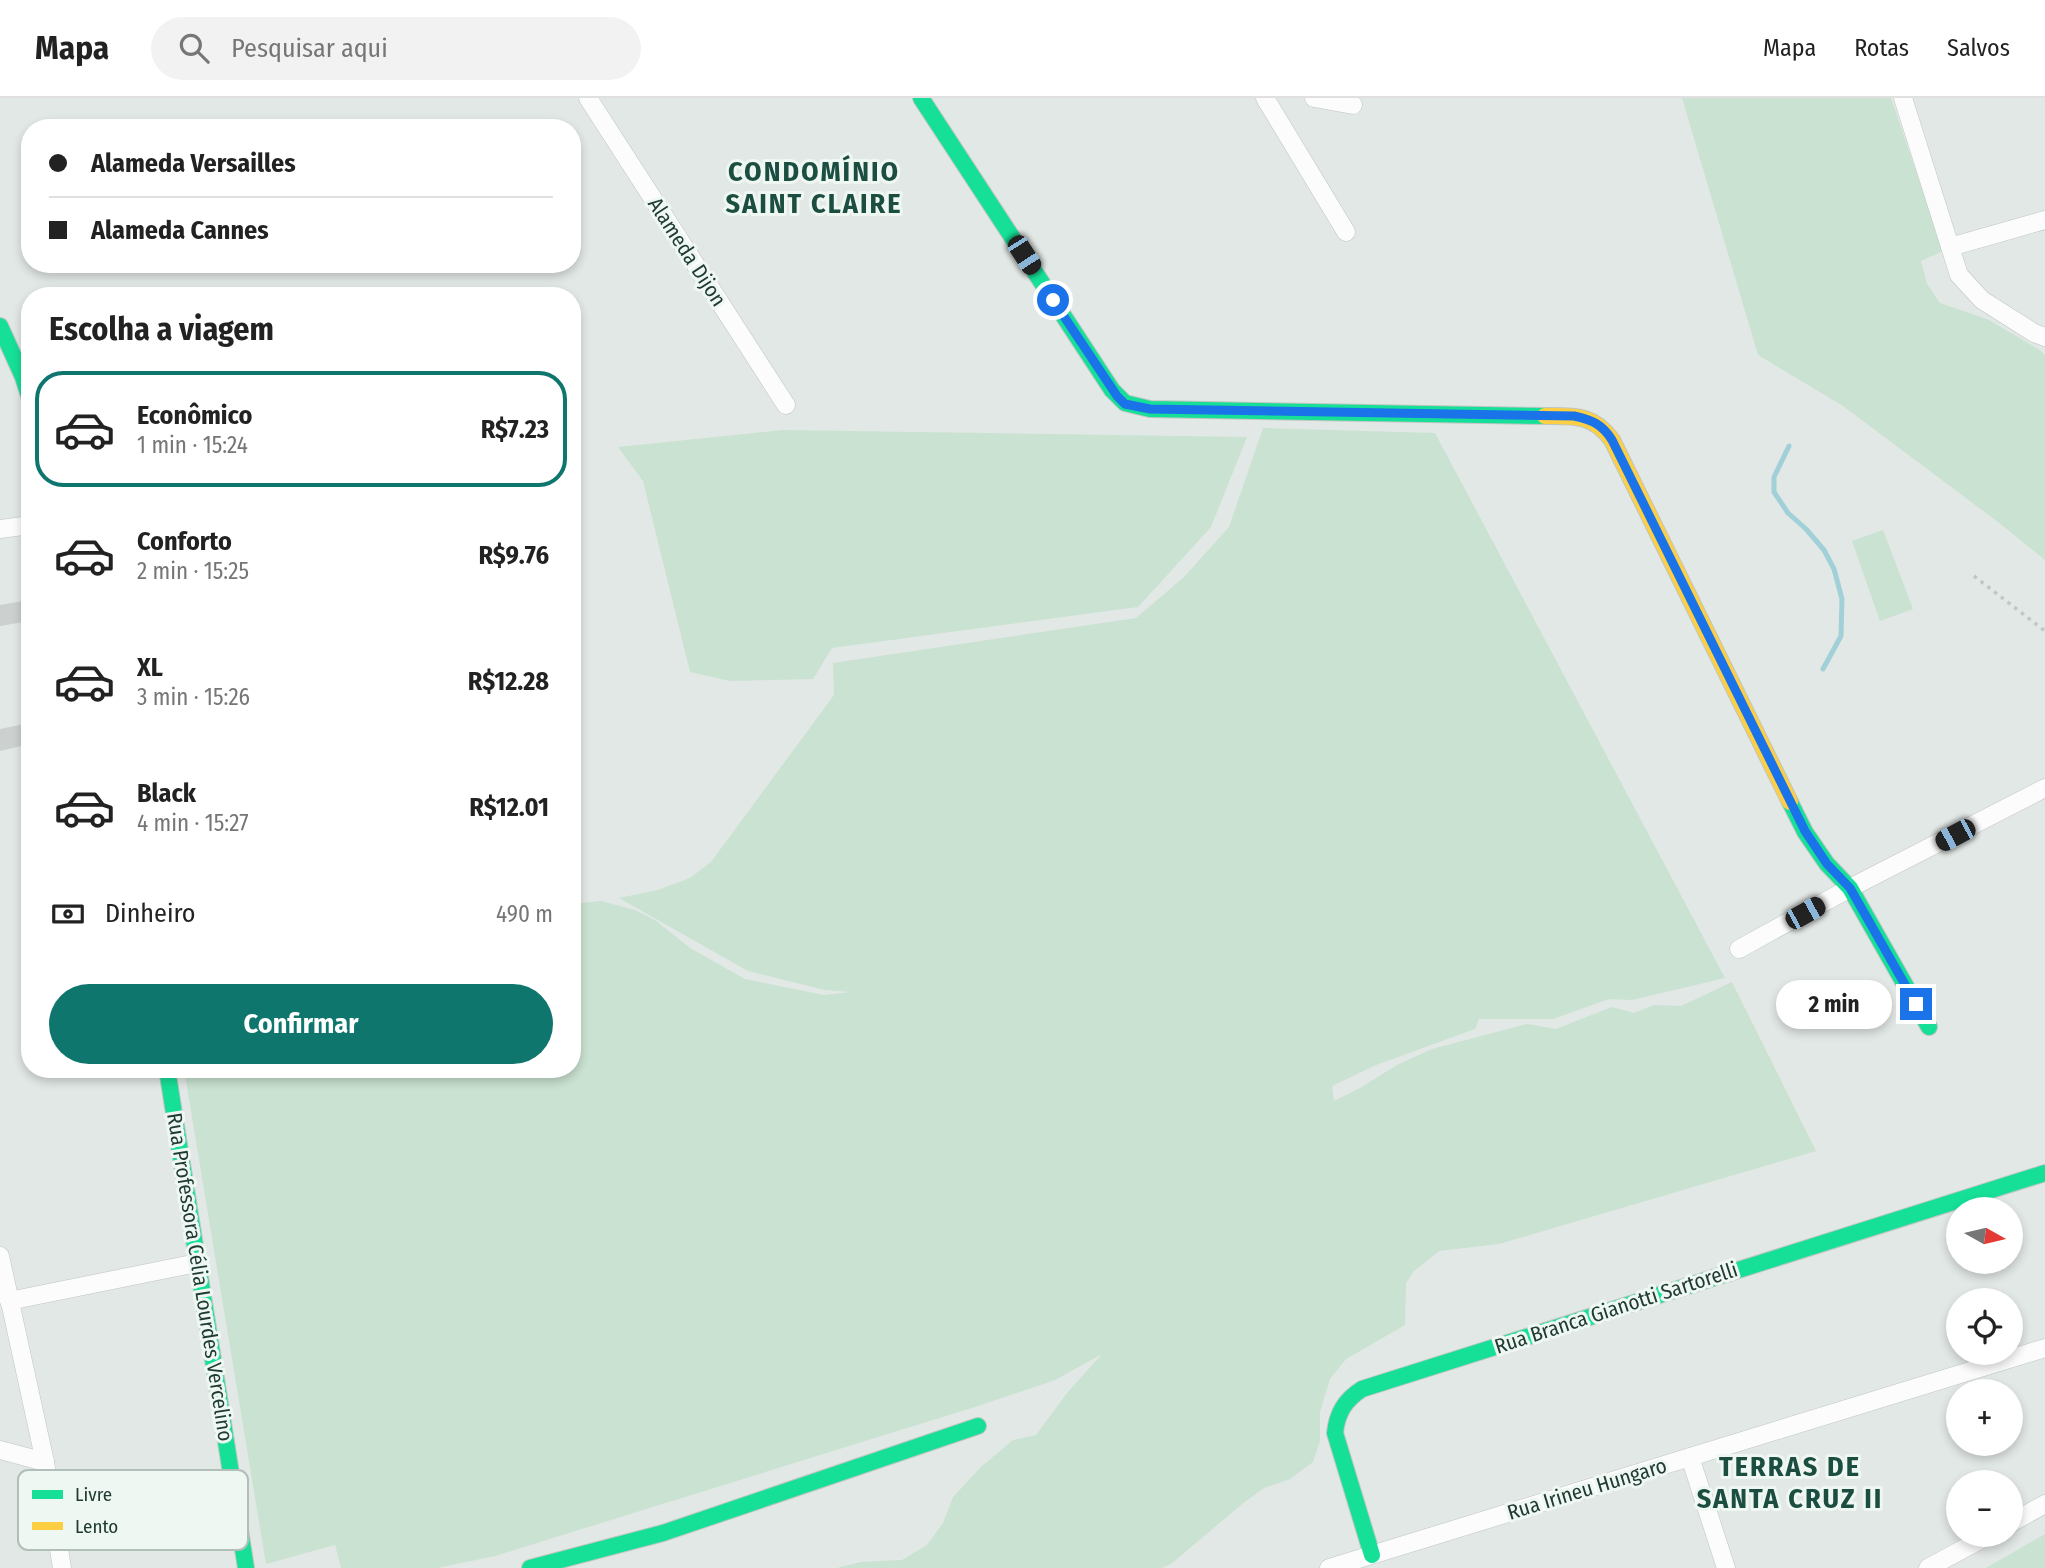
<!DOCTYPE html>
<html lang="pt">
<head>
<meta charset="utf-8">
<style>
	:root { --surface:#fff; --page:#f2f2f2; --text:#222; --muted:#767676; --line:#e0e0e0; --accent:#0f766e }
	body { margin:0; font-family:"Fira Sans Condensed",sans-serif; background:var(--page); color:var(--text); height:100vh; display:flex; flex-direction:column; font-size:26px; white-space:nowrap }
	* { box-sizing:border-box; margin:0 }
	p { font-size:23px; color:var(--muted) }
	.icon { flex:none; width:38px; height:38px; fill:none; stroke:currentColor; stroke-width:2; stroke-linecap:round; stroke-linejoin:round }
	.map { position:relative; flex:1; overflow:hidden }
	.panel { position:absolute; left:21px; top:189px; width:560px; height:791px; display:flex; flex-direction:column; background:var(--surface); border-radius:28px; box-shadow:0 4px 10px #0003 }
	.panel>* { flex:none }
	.guide { position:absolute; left:21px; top:21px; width:560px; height:154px; border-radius:28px; box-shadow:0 4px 10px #0003; display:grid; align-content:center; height:154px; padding:0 28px; background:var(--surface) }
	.needle { width:46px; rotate:98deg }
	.fabs { position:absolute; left:1946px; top:1099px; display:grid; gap:14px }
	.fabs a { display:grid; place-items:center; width:77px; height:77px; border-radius:50%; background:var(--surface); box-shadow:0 4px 10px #0003; font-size:35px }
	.end { position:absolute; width:32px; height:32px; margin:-16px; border:9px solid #1a73e8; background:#fff; box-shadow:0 0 0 4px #fff }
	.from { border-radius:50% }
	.bubble { position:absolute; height:49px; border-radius:24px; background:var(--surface); box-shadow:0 4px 10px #0003; font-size:23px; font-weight:700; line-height:49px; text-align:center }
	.car { position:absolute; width:21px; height:42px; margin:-21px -10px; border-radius:9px; box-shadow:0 0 5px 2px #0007; background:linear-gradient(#222 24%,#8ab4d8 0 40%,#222 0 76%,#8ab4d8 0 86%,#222 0) }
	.guide b { display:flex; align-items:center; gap:24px; height:66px; font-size:26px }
	.guide b+b { border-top:2px solid var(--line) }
	.guide i { width:18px; height:18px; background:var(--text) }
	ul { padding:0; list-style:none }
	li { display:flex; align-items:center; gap:21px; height:116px; margin:0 14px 10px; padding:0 14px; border:4px solid transparent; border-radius:28px }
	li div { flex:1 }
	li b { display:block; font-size:26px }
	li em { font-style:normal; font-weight:700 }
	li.on { border-color:var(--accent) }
	li>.icon { width:63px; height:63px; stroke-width:1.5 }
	h2 { padding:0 28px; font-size:32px; line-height:84px }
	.pay { display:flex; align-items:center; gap:18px; height:77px; padding:0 28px; font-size:26px }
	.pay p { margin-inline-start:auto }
	.button { display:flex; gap:14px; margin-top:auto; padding:14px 28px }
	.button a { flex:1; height:80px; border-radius:42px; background:var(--accent); color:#fff; font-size:28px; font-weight:700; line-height:80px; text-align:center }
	header { display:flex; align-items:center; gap:42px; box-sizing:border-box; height:98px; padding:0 35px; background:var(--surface); border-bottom:2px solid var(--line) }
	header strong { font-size:33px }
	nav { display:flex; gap:38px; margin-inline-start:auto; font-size:24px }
	.search { width:490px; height:63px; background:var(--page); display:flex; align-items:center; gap:18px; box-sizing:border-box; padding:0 24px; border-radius:38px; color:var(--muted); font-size:26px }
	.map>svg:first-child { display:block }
	.green { fill:#cae2d1 }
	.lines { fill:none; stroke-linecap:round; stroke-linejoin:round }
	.stream { stroke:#a1d0d8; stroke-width:5 }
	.building { fill:#ccd1cf; stroke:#cad1ce; stroke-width:2 }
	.street-casing { stroke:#bfc5c2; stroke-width:19 }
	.fast-casing { stroke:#bec6c2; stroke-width:18 }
	.slow-casing { stroke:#bec6c2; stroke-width:18 }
	.path { stroke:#bfc8c4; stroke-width:3.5; stroke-dasharray:3.5 5; stroke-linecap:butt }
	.street { stroke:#fbfcfb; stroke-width:18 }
	.fast { stroke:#16e098; stroke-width:16 }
	.slow { stroke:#ffcf43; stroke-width:16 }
	.route { stroke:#1a73e8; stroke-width:9 }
	.labels { text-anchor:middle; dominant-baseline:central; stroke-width:6; stroke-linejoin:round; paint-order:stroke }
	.street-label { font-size:21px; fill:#203b33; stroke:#eff7f3 }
	.district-label { font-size:28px; font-weight:bold; letter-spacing:2px; fill:#1b4d41; stroke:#eff7f3 }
	.key { fill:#eff7f3; stroke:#b1bfb9; stroke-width:2 }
	.key-label { font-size:19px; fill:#203b33 }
</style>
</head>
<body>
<header>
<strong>Mapa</strong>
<div class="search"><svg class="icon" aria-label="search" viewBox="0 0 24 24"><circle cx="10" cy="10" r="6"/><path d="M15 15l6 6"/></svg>Pesquisar aqui</div>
<nav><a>Mapa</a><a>Rotas</a><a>Salvos</a></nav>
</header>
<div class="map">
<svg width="2045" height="1470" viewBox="0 0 2045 1470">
	<rect width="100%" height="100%" fill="#e2e8e5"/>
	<g class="green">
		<path d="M1682,0H1891L1943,153L1921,163L1927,186L1940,205L1987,221L2040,252L2045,257V462L1998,424L1843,308L1758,257Z"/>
		<path d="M1263,330L1435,335L1725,880L1632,902L1609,901L1553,921H1479L1475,931L1376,967L1332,988L1334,1003L1360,990L1397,967L1432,951L1527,926L1556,931L1612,909L1634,915L1654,907L1681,908L1732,884L1816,1053L1499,1146L1439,1153L1414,1173L1406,1185L1405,1227L1346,1261L1330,1281L1320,1314V1343L1313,1364L1290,1381L1264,1390L1242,1406L1171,1466L1162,1470H837L861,1464L902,1462L927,1447L943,1425L953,1399L982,1368L1013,1342L1036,1337L1067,1295L1102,1256L1055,1282L978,1308L495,1458L437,1470H341L335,1447L266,1466L184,971H572V806L601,803L635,812L655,822L690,850L745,881L824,897L851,894L825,892L748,873L619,800L658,792L690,780L711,764L834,597L833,565L1136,520L1184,479L1229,429Z"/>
		<path d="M783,332L1247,339L1211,429L1138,509L832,550L813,581L730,583L690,574L643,383L618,349Z"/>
		<path d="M1883,432L1913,511L1880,523L1852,443Z"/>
		<path d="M2045,1436V1470H1986Z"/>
	</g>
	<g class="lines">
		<path class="stream" d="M1789,348L1774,379V394L1788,415L1806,431L1824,452L1834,471L1842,501L1841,538L1823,571"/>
	</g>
	<g class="building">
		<path d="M30,503V522L0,527V508Z"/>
		<path d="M30,626V645L0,652V632Z"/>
	</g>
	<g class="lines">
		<defs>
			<g id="street">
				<path d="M588,0L786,307"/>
				<path d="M1265,0L1346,134"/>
				<path d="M1314,0L1353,7"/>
				<path d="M1903,0L1959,177L1982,202L2034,235L2045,239"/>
				<path d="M1950,149L2045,122"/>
				<path d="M0,431L30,427"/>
				<path d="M1739,851L1850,790L2045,690"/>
				<path d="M0,1158L45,1364L62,1470"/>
				<path d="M9,1203L197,1165"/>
				<path d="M0,1352L45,1364"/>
				<path d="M1690,1359L1726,1470"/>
				<path d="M2011,1425L2045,1406"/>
				<path d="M1329,1470L2045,1250"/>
				<path d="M1928,1470L1989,1437"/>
			</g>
			<g id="fast">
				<path d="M921,0L1112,292L1125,305L1150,311L1545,318"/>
				<path d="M0,228L23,279L30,301"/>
				<path d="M1790,704L1805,734L1827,766L1850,790L1929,929"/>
				<path d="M167,971L246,1470"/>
				<path d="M1372,1457L1335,1335C1337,1315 1345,1302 1362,1291L2045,1075"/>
				<path d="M530,1470L663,1435L978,1328"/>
			</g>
			<path id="slow" d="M1545,318C1574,318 1593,316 1612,342L1790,704"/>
		</defs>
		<use href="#street" class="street-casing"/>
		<use href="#fast" class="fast-casing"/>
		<use href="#slow" class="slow-casing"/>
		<path class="path" d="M1974,478L2045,533"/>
		<use href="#street" class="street"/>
		<use href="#fast" class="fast"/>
		<use href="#slow" class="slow"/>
	</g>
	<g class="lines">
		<path class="route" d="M1053,202L1117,298L1125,306L1150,311L1574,318C1592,322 1602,326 1612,342L1805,733L1827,766L1850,790L1916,906"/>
	</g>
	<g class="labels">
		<g class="street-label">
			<text transform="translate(687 154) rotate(57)">Alameda Dijon</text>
			<text transform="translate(200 1179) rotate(81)">Rua Professora Célia Lourdes Vercelino</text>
			<text transform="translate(1616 1210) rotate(-18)">Rua Branca Gianotti Sartorelli</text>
			<text transform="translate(1587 1391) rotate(-17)">Rua Irineu Hungaro</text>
		</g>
		<g class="district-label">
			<text x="814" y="73">CONDOMÍNIO<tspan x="814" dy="32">SAINT CLAIRE</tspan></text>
			<text x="1790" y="1368">TERRAS DE<tspan x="1790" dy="32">SANTA CRUZ II</tspan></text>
		</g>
	</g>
	<rect x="18" y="1372" width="230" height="80" rx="10" class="key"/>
	<rect x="32" y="1392" width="31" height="9" fill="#16e098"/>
	<rect x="32" y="1424" width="31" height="8" fill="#ffcf43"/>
	<g class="key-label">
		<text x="75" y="1403">Livre</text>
		<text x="75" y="1435">Lento</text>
	</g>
</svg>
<div class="fabs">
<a><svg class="needle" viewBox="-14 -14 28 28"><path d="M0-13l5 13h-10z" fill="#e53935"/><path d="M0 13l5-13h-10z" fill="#767676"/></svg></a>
<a><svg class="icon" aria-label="locate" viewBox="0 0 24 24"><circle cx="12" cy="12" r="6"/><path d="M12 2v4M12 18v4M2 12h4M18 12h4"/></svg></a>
<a>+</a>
<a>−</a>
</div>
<i class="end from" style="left:1053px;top:202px"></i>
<i class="end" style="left:1916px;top:906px"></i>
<div class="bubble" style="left:1776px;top:882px;width:116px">2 min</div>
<i class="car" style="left:1024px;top:157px;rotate:147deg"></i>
<i class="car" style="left:1955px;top:737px;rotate:242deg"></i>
<i class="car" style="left:1805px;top:815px;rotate:61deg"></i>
<div class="guide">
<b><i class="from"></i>Alameda Versailles</b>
<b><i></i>Alameda Cannes</b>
</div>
<section class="panel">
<h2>Escolha a viagem</h2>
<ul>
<li class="on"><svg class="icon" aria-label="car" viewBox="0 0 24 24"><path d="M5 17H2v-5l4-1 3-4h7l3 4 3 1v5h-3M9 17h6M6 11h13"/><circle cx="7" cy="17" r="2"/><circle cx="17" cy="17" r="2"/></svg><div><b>Econômico</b><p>1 min · 15:24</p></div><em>R$7.23</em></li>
<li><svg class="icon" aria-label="car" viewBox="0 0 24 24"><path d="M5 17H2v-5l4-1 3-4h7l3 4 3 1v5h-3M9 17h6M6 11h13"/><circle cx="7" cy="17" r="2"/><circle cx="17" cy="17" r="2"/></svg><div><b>Conforto</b><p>2 min · 15:25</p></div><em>R$9.76</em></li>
<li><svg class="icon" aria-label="car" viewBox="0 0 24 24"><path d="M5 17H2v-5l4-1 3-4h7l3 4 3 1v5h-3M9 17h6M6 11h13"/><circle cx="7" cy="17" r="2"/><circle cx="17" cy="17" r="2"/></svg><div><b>XL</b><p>3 min · 15:26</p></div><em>R$12.28</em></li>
<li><svg class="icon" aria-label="car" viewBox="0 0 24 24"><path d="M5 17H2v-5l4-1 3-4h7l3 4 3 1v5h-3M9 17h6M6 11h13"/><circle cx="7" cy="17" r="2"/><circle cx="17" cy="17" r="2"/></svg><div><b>Black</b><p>4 min · 15:27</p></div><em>R$12.01</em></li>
</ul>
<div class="pay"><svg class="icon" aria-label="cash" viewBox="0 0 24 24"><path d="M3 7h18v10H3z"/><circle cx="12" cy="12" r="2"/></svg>Dinheiro<p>490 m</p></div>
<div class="button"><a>Confirmar</a></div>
</section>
</div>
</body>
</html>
